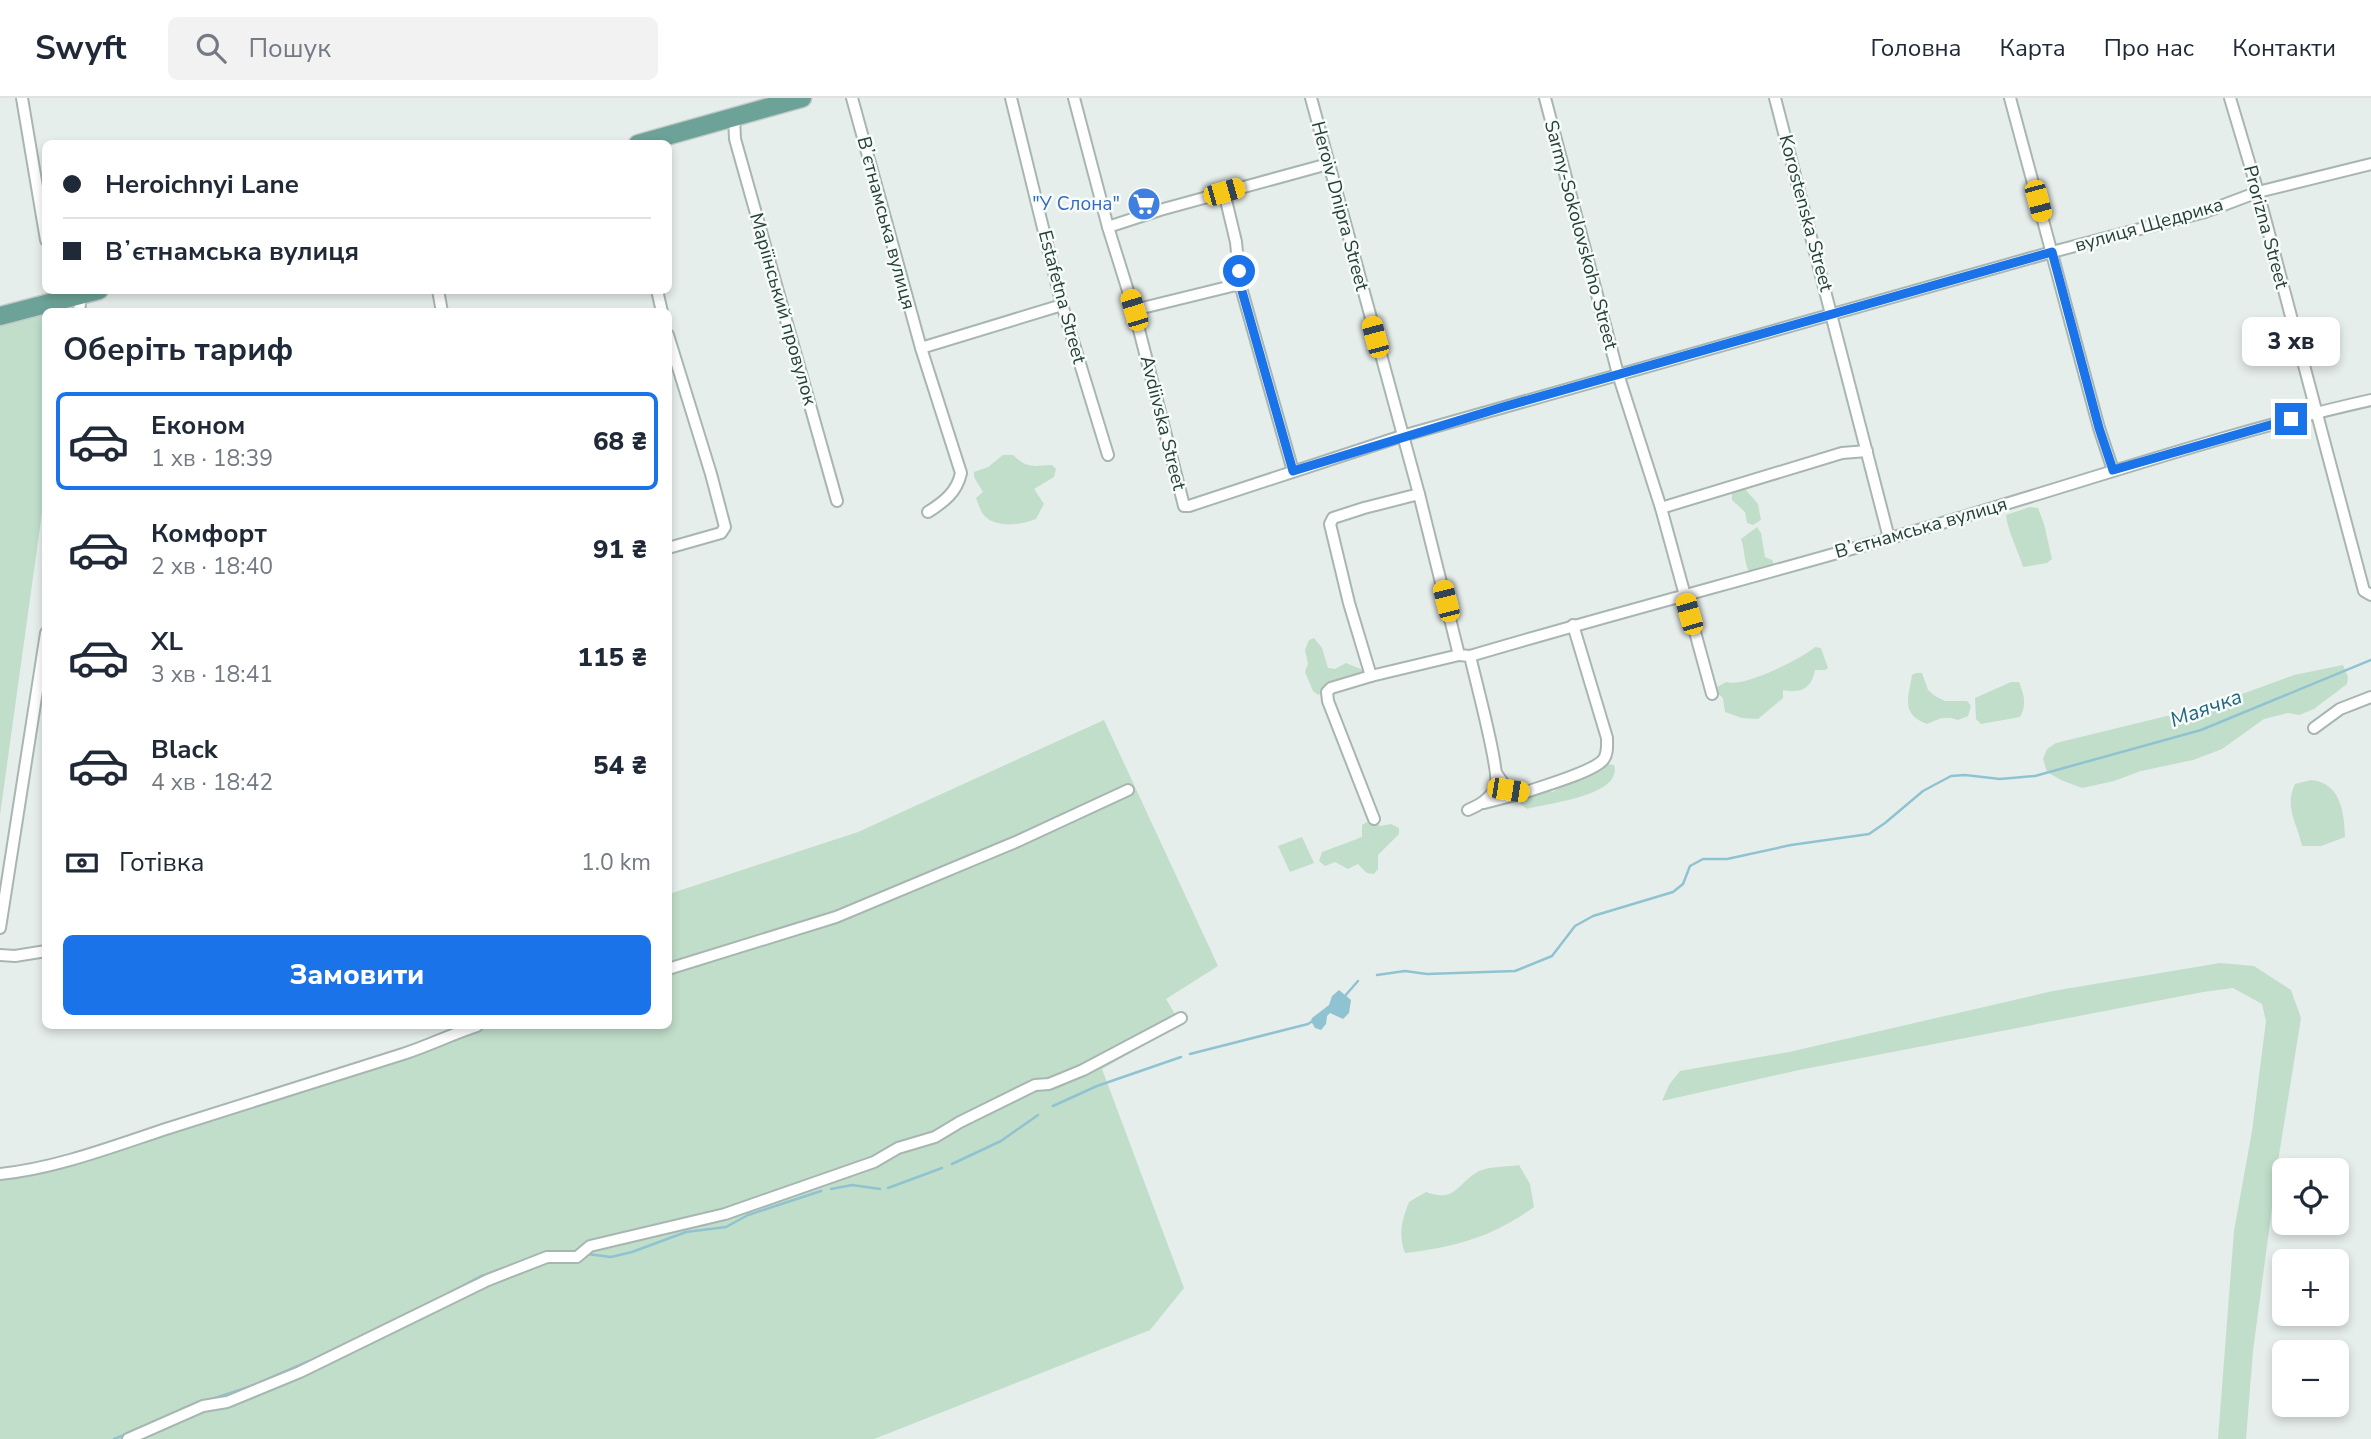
<!DOCTYPE html>
<html lang="uk">
<head>
<meta charset="utf-8">
<style>
	:root { --surface:#fff; --page:#f2f2f3; --text:#1f2937; --muted:#747a83; --line:#e0e1e3; --accent:#1a73e8 }
	body { margin:0; font-family:"Nunito Sans",sans-serif; background:var(--page); color:var(--text); height:100vh; display:flex; flex-direction:column; font-size:26px; white-space:nowrap }
	* { box-sizing:border-box; margin:0 }
	p { font-size:23px; color:var(--muted) }
	.icon { flex:none; width:38px; height:38px; fill:none; stroke:currentColor; stroke-width:2; stroke-linecap:round; stroke-linejoin:round }
	.map { position:relative; flex:1; overflow:hidden }
	.panel { position:absolute; left:42px; top:210px; width:630px; height:721px; display:flex; flex-direction:column; background:var(--surface); border-radius:10px; box-shadow:0 4px 10px #0003 }
	.panel>* { flex:none }
	.top-card { position:absolute; left:42px; top:42px; width:630px; height:154px; border-radius:10px; box-shadow:0 4px 10px #0003; display:grid; align-content:center; height:154px; padding:0 21px; background:var(--surface) }
	.fabs { position:absolute; left:2272px; top:1060px; display:grid; gap:14px }
	.fabs a { display:grid; place-items:center; width:77px; height:77px; border-radius:10px; background:var(--surface); box-shadow:0 4px 10px #0003; font-size:35px }
	.end { position:absolute; width:32px; height:32px; margin:-16px; border:9px solid #1a73e8; background:#fff; box-shadow:0 0 0 4px #fff }
	.from { border-radius:50% }
	.bubble { position:absolute; height:49px; border-radius:10px; background:var(--surface); box-shadow:0 4px 10px #0003; font-size:23px; font-weight:800; line-height:49px; text-align:center }
	.car { position:absolute; width:21px; height:42px; margin:-21px -10px; border-radius:9px; box-shadow:0 0 5px 2px #0007; background:linear-gradient(#f5c518 24%,#345 0 40%,#f5c518 0 76%,#345 0 86%,#f5c518 0) }
	.top-card b { display:flex; align-items:center; gap:24px; height:66px; font-size:26px }
	.top-card b+b { border-top:2px solid var(--line) }
	.top-card i { width:18px; height:18px; background:var(--text) }
	ul { padding:0; list-style:none }
	li { display:flex; align-items:center; gap:21px; height:98px; margin:0 14px 10px; padding:0 7px; border:4px solid transparent; border-radius:10px }
	li div { flex:1 }
	li b { display:block; font-size:26px }
	li em { font-style:normal; font-weight:800 }
	li.selected { border-color:var(--accent) }
	li>.icon { width:63px; height:63px; stroke-width:1.5 }
	h2 { padding:0 21px; font-size:32px; line-height:84px }
	.pay { display:flex; align-items:center; gap:18px; height:77px; padding:0 21px; font-size:26px }
	.pay p { margin-inline-start:auto }
	.button { display:flex; gap:14px; margin-top:auto; padding:14px 21px }
	.button a { flex:1; height:80px; border-radius:10px; background:var(--accent); color:#fff; font-size:28px; font-weight:800; line-height:80px; text-align:center }
	header { display:flex; align-items:center; gap:42px; box-sizing:border-box; height:98px; padding:0 35px; background:var(--surface); border-bottom:2px solid var(--line) }
	header strong { font-size:33px }
	nav { display:flex; gap:38px; margin-inline-start:auto; font-size:24px }
	.search { width:490px; height:63px; background:var(--page); display:flex; align-items:center; gap:18px; box-sizing:border-box; padding:0 24px; border-radius:10px; color:var(--muted); font-size:26px }
	.map>svg:first-child { display:block }
	.green { fill:#c0deca }
	.water { fill:#90c3d1 }
	.lines { fill:none; stroke-linecap:round; stroke-linejoin:round }
	.stream { stroke:#90c3d1; stroke-width:2.5 }
	.minor-casing { stroke:#a8b6b2; stroke-width:14 }
	.primary-casing { stroke:#c2cac8; stroke-width:21 }
	.minor { stroke:#fff; stroke-width:10 }
	.primary { stroke:#6ca297; stroke-width:18 }
	.route { stroke:#1a73e8; stroke-width:9 }
	.labels { text-anchor:middle; dominant-baseline:central; stroke-width:5; stroke-linejoin:round; paint-order:stroke }
	.shop-label { font-size:19px; fill:#366cbe; stroke:#f7fbf9; text-anchor:end }
	.street-label { font-size:19px; fill:#25403a; stroke:#f7fbf9 }
	.water-label { font-size:21px; font-style:italic; fill:#20677b; stroke:#f7fbf9 }
</style>
</head>
<body>
<header>
<strong>Swyft</strong>
<div class="search"><svg class="icon" aria-label="search" viewBox="0 0 24 24"><circle cx="10" cy="10" r="6"/><path d="M15 15l6 6"/></svg>Пошук</div>
<nav><a>Головна</a><a>Карта</a><a>Про нас</a><a>Контакти</a></nav>
</header>
<div class="map">
<svg width="2371" height="1341" viewBox="0 0 2371 1341">
	<rect width="100%" height="100%" fill="#e6eeeb"/>
	<g class="green">
		<path d="M72,208L71,213L46,214L45,393L0,717V222Z"/>
		<path d="M1003,357H1013C1027,371 1033,368 1052,367L1056,371L1054,379L1034,391L1044,406L1036,421C1021,427 994,431 983,416C980,412 978,405 976,400L983,394L974,379V374L988,369Z"/>
		<path d="M1736,390L1745,391L1758,406L1761,422L1753,427L1747,425L1745,414L1732,402V396Z"/>
		<path d="M2030,409L2038,410L2044,426L2052,461L2047,465L2023,469C2018,452 2008,434 2006,417Z"/>
		<path d="M1757,429L1761,435L1765,459L1772,462L1774,466L1755,476L1750,475C1744,467 1745,451 1741,441Z"/>
		<path d="M1314,540L1322,550L1328,570L1335,571L1346,565L1368,574L1357,580L1349,577L1318,597L1313,593L1305,574L1308,566L1305,552L1309,542Z"/>
		<path d="M1815,549L1821,550L1828,570L1825,572H1815C1812,590 1801,596 1783,592V600L1758,621L1742,620L1725,614L1723,600L1717,595V589L1726,584C1743,590 1801,561 1815,549Z"/>
		<path d="M2343,567L2348,579L2347,586L2314,611L2299,617L2288,615L2264,621L2222,651L2193,662L2141,673L2114,683L2082,690L2061,682L2047,674L2043,661L2047,651L2056,645L2212,607L2294,577Z"/>
		<path d="M1916,575H1922L1928,592L1935,598L1945,603H1967L1971,608L1968,618L1958,622C1944,617 1939,621 1927,626C1901,616 1908,601 1912,577Z"/>
		<path d="M2011,584H2019C2024,597 2027,606 2020,619L1981,626L1976,621L1975,600Z"/>
		<path d="M1104,622L1218,868L1166,901L1181,926L1102,971L1184,1190L1150,1232L874,1341H0V1074L27,1070L480,928H668L669,796L858,734Z"/>
		<path d="M1606,666L1614,667C1623,698 1547,705 1527,711L1519,705L1520,700L1545,692L1553,694L1562,687Z"/>
		<path d="M2311,682C2341,685 2344,714 2345,739L2321,748H2302C2297,724 2284,710 2295,686Z"/>
		<path d="M1367,724H1376L1380,728L1391,726L1399,730V736L1378,757V771L1374,776L1367,775L1358,766L1348,771L1335,764L1325,768L1319,763L1322,754L1362,739V727Z"/>
		<path d="M1302,739L1314,765L1290,774L1278,748Z"/>
		<path d="M2220,865L2254,868L2291,892L2301,920L2279,1057L2253,1253L2246,1341H2218L2234,1133L2252,1033L2266,923L2262,906L2233,890L2203,894L1799,972L1662,1003L1669,987L1680,973L1789,954L2053,893Z"/>
		<path d="M1519,1067L1530,1086L1534,1109C1492,1139 1456,1149 1405,1155C1398,1136 1402,1122 1409,1104L1426,1094C1456,1105 1456,1086 1479,1073C1490,1068 1507,1069 1519,1067Z"/>
	</g>
	<path class="water" d="M1339,892L1351,902L1349,915L1343,921L1330,915L1327,918L1326,926L1321,932L1315,930L1311,923L1312,920L1329,907L1332,898Z"/>
	<g class="lines">
		<g class="stream">
			<path d="M1377,877L1405,873L1427,876L1515,873L1552,858L1575,828L1593,818L1673,794L1683,786L1690,768L1703,761H1727L1791,747L1869,736L1885,725L1923,693L1951,678L1965,677L2000,681L2035,678L2201,632L2371,562"/>
			<path d="M1344,899L1358,883"/>
			<path d="M1190,956L1308,926L1314,922"/>
			<path d="M1053,1008L1097,988L1181,959"/>
			<path d="M952,1066L1001,1043L1038,1017"/>
			<path d="M888,1090L942,1070"/>
			<path d="M831,1091L852,1087L880,1091"/>
			<path d="M549,1155L577,1154"/>
			<path d="M587,1156L611,1159L632,1154L686,1134L726,1129L748,1117L821,1093"/>
			<path d="M487,1176L536,1158"/>
			<path d="M438,1201L483,1177"/>
			<path d="M318,1259L419,1210"/>
			<path d="M268,1281L309,1263"/>
			<path d="M184,1310L258,1286"/>
			<path d="M114,1341L127,1336"/>
		</g>
		<defs>
			<g id="minor">
				<path d="M22,0L46,142"/>
				<path d="M852,0L921,250L961,375C957,394 944,404 928,414"/>
				<path d="M1011,0L1062,207L1108,357"/>
				<path d="M1074,0L1108,129L1134,212L1184,408H1189L1402,338L2052,154L2205,114L2258,94L2371,66"/>
				<path d="M1311,0L1419,396L1459,557L1470,558C1475,580 1500,672 1496,688C1491,701 1479,707 1468,712"/>
				<path d="M1545,0L1618,276L1661,410L1712,596"/>
				<path d="M1775,0L1889,440"/>
				<path d="M2010,0L2099,330L2113,372"/>
				<path d="M2230,0L2258,94L2364,493L2371,497"/>
				<path d="M734,19L735,41L837,403"/>
				<path d="M1224,94L1236,144L1240,186L1293,373"/>
				<path d="M1108,129L1160,112L1328,66"/>
				<path d="M438,192L442,214"/>
				<path d="M657,192L662,214"/>
				<path d="M1134,212L1240,186"/>
				<path d="M79,214L81,197"/>
				<path d="M668,237L711,376L725,429L721,435L668,450"/>
				<path d="M921,250L1062,207"/>
				<path d="M1661,410L1842,355L1867,353"/>
				<path d="M1470,558C1629,511 1790,470 1949,423C2089,382 2228,334 2371,302"/>
				<path d="M1371,578L1349,505L1330,426L1333,420L1364,410L1419,396"/>
				<path d="M2314,630L2340,611L2371,599"/>
				<path d="M1523,695C1540,689 1593,674 1603,662C1608,656 1607,648 1607,640L1573,527"/>
				<path d="M1484,705L1523,695L1508,692L1496,675"/>
				<path d="M1374,721L1328,603L1327,594L1331,590L1371,578L1459,557"/>
				<path d="M0,830L46,535"/>
				<path d="M0,857L15,858L46,853"/>
				<path d="M668,871L836,819L1018,743L1128,692"/>
				<path d="M0,1076C58,1070 114,1048 169,1030C247,1005 325,980 403,956C428,948 452,936 477,928"/>
				<path d="M128,1341L203,1308L227,1304L300,1274L488,1182L547,1159H577L590,1148L725,1116L874,1064L898,1050L935,1039L960,1024L1035,987L1049,986L1083,972L1181,920"/>
			</g>
			<g id="primary">
				<path d="M638,46L802,0"/>
				<path d="M0,218L99,192"/>
			</g>
		</defs>
		<use href="#minor" class="minor-casing"/>
		<use href="#primary" class="primary-casing"/>
		<use href="#minor" class="minor"/>
		<use href="#primary" class="primary"/>
	</g>
	<g class="lines">
		<path class="route" d="M1239,173L1240,186L1293,373L1503,309L2052,154L2099,330L2113,372L2291,321"/>
	</g>
	<defs>
		<symbol id="supermarket-disc" viewBox="-11 -11 22 22"><circle r="9.5" fill="#3f7fe0" stroke="#f7fbf9"/><path d="M-6-5.5h2.5l.6 2H6L4.5 2H-2.5L-4.4-4H-6ZM-1.5 3.2a1.3 1.3 0 1 0 .1 0ZM3 3.2a1.3 1.3 0 1 0 .1 0Z" fill="#fff"/></symbol>
	</defs>
	<g fill-rule="evenodd">
		<use href="#supermarket-disc" x="1125" y="87" width="38" height="38"/>
	</g>
	<g class="labels">
		<g class="shop-label">
			<text x="1120" y="106">"У Слона"</text>
		</g>
		<g class="street-label">
			<text transform="translate(1340 108) rotate(75)">Heroiv Dnipra Street</text>
			<text transform="translate(1806 115) rotate(75)">Korostenska Street</text>
			<text transform="translate(886 125) rotate(75)">Вʼєтнамська вулиця</text>
			<text transform="translate(2149 127) rotate(-16)">вулиця Щедрика</text>
			<text transform="translate(2266 129) rotate(75)">Prorizna Street</text>
			<text transform="translate(1581 137) rotate(75)">Sarmy-Sokolovskoho Street</text>
			<text transform="translate(1062 199) rotate(75)">Estafetna Street</text>
			<text transform="translate(783 211) rotate(74)">Маріїнський провулок</text>
			<text transform="translate(1163 325) rotate(76)">Avdiivska Street</text>
			<text transform="translate(1921 430) rotate(-16)">Вʼєтнамська вулиця</text>
		</g>
		<g class="water-label">
			<text transform="translate(2206 610) rotate(-20)">Маячка</text>
		</g>
	</g>
</svg>
<div class="fabs">
<a><svg class="icon" aria-label="locate" viewBox="0 0 24 24"><circle cx="12" cy="12" r="6"/><path d="M12 2v4M12 18v4M2 12h4M18 12h4"/></svg></a>
<a>+</a>
<a>−</a>
</div>
<i class="end from" style="left:1239px;top:173px"></i>
<i class="end" style="left:2291px;top:321px"></i>
<div class="bubble" style="left:2242px;top:219px;width:98px">3 хв</div>
<i class="car" style="left:1224px;top:94px;rotate:74deg"></i>
<i class="car" style="left:2038px;top:103px;rotate:165deg"></i>
<i class="car" style="left:1134px;top:212px;rotate:343deg"></i>
<i class="car" style="left:1375px;top:239px;rotate:345deg"></i>
<i class="car" style="left:1446px;top:503px;rotate:346deg"></i>
<i class="car" style="left:1689px;top:516px;rotate:344deg"></i>
<i class="car" style="left:1508px;top:692px;rotate:99deg"></i>
<div class="top-card">
<b><i class="from"></i>Heroichnyi Lane</b>
<b><i></i>Вʼєтнамська вулиця</b>
</div>
<section class="panel">
<h2>Оберіть тариф</h2>
<ul>
<li class="selected"><svg class="icon" aria-label="car" viewBox="0 0 24 24"><path d="M5 17H2v-5l4-1 3-4h7l3 4 3 1v5h-3M9 17h6M6 11h13"/><circle cx="7" cy="17" r="2"/><circle cx="17" cy="17" r="2"/></svg><div><b>Економ</b><p>1 хв · 18:39</p></div><em>68 ₴</em></li>
<li><svg class="icon" aria-label="car" viewBox="0 0 24 24"><path d="M5 17H2v-5l4-1 3-4h7l3 4 3 1v5h-3M9 17h6M6 11h13"/><circle cx="7" cy="17" r="2"/><circle cx="17" cy="17" r="2"/></svg><div><b>Комфорт</b><p>2 хв · 18:40</p></div><em>91 ₴</em></li>
<li><svg class="icon" aria-label="car" viewBox="0 0 24 24"><path d="M5 17H2v-5l4-1 3-4h7l3 4 3 1v5h-3M9 17h6M6 11h13"/><circle cx="7" cy="17" r="2"/><circle cx="17" cy="17" r="2"/></svg><div><b>XL</b><p>3 хв · 18:41</p></div><em>115 ₴</em></li>
<li><svg class="icon" aria-label="car" viewBox="0 0 24 24"><path d="M5 17H2v-5l4-1 3-4h7l3 4 3 1v5h-3M9 17h6M6 11h13"/><circle cx="7" cy="17" r="2"/><circle cx="17" cy="17" r="2"/></svg><div><b>Black</b><p>4 хв · 18:42</p></div><em>54 ₴</em></li>
</ul>
<div class="pay"><svg class="icon" aria-label="cash" viewBox="0 0 24 24"><path d="M3 7h18v10H3z"/><circle cx="12" cy="12" r="2"/></svg>Готівка<p>1.0 km</p></div>
<div class="button"><a>Замовити</a></div>
</section>
</div>
</body>
</html>
